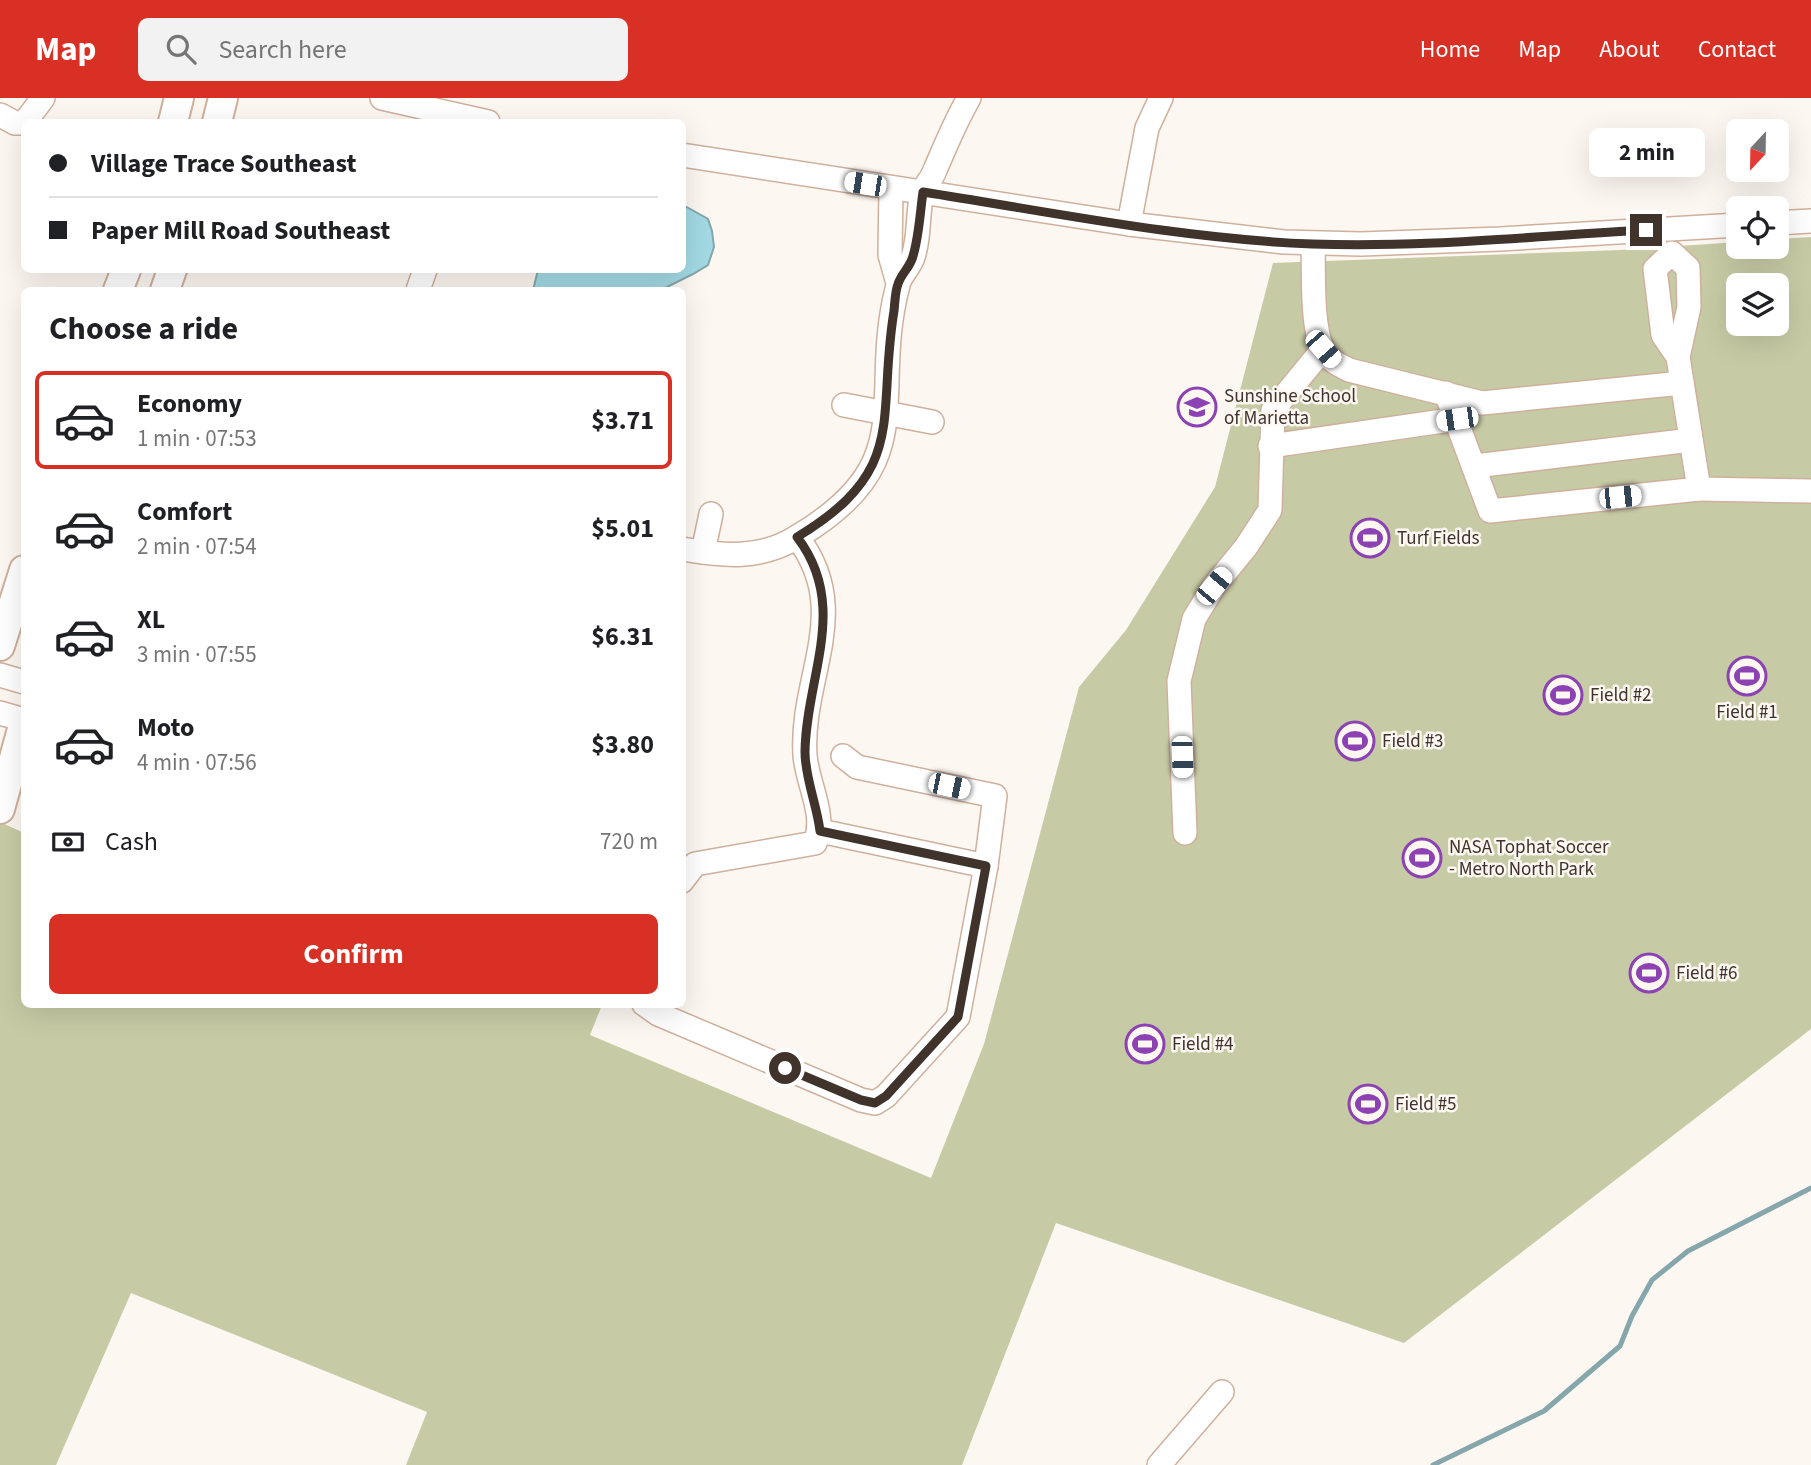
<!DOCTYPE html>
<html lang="en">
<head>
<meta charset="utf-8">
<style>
	:root { --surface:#fff; --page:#f2f2f2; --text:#202124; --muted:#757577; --line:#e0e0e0; --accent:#d93025 }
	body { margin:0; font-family:"Source Sans 3",sans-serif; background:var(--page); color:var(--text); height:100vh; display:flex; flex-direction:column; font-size:26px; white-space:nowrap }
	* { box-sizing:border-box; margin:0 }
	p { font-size:23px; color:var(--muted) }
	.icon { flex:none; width:38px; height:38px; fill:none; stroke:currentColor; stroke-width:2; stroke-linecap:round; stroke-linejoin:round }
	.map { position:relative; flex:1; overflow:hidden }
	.sheet { position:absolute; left:21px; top:189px; width:665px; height:721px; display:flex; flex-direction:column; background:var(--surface); border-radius:10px; box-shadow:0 7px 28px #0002 }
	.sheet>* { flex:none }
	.banner { position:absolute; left:21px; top:21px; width:665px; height:154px; border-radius:10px; box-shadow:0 7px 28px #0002; display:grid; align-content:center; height:154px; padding:0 28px; background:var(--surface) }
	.needle { width:46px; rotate:202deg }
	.buttons { position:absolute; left:1726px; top:21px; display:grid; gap:14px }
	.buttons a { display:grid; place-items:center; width:63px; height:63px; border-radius:10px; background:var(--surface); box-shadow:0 7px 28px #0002; font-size:35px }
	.end { position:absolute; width:32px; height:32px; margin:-16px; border:9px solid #40332b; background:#fff; box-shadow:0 0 0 4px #fff }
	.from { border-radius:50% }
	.bubble { position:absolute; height:49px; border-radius:10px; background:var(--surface); box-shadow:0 7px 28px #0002; font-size:23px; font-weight:700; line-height:49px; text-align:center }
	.car { position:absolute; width:21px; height:42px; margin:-21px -10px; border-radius:9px; box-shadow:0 0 5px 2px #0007; background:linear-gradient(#fff 24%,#345 0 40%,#fff 0 76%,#345 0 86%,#fff 0) }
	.banner b { display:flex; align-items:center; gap:24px; height:66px; font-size:26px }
	.banner b+b { border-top:2px solid var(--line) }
	.banner i { width:18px; height:18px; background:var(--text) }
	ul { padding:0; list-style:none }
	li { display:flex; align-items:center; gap:21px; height:98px; margin:0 14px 10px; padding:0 14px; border:4px solid transparent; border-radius:10px }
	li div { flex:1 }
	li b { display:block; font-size:26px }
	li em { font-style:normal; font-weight:700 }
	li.active { border-color:var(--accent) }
	li>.icon { width:63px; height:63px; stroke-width:1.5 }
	h2 { padding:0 28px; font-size:32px; line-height:84px }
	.pay { display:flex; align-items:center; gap:18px; height:77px; padding:0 28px; font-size:26px }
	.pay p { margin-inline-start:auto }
	.action { display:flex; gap:14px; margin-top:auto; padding:14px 28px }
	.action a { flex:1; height:80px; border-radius:10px; background:var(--accent); color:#fff; font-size:28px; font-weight:700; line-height:80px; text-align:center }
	header { display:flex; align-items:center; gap:42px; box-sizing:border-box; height:98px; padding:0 35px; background:var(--accent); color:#fff }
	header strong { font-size:33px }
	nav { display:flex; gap:38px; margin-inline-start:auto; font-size:24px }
	.search { width:490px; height:63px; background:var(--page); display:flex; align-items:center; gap:18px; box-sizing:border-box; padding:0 24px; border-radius:10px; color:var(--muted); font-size:26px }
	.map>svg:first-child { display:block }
	.green { fill:#c7cba5; fill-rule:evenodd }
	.water { fill:#a2d9e3; stroke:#85a7ac; stroke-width:2 }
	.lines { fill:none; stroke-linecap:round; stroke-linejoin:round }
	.stream { stroke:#85a7ac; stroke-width:5 }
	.minor-casing { stroke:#cfb09c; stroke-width:26 }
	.major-casing { stroke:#cfb09c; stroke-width:32 }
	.minor { stroke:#fff; stroke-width:23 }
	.major { stroke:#fff; stroke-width:28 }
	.route { stroke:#40332b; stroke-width:9 }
	.labels { text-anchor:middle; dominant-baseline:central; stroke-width:5; stroke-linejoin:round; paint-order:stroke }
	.poi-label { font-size:19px; fill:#40332b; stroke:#fdf7f2; text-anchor:start }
</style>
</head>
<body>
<header>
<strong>Map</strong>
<div class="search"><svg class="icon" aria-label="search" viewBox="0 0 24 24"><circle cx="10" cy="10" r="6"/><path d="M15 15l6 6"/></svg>Search here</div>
<nav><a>Home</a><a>Map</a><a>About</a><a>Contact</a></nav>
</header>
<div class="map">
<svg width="1811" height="1367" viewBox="0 0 1811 1367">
	<rect width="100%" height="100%" fill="#fdf7f2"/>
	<path class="green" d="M1811,139V931L1404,1245L1056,1125L962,1367H406L427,1314L131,1195L56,1367H0V724L24,735V906L602,907L590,937L931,1080L984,946L1079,589L1126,532L1215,389L1273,165L1620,152L1738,144V149H1776V141ZM1738,187H1776V226H1738Z"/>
	<path class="water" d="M683,107L708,121L712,133L714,149L708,167L693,176L661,192H533L538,172H682Z"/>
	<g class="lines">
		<path class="stream" d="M1433,1367L1544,1313L1620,1248L1632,1218L1652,1182L1688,1153L1811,1090"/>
		<defs>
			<g id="minor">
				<path d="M382,0L488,24"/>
				<path d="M0,17L15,25H24"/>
				<path d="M25,24L43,0"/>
				<path d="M682,57L1129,126L1284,144L1361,146L1500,141L1738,127"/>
				<path d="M891,90L890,157L898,185"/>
				<path d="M1776,125L1811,123"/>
				<path d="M1129,126L1147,30L1161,0"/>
				<path d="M1313,146C1314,173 1311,228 1323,252C1329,262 1339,267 1349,272L1482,305L1682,285"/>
				<path d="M418,192L425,172"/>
				<path d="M1446,295L1490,413L1699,391L1678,259L1689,209L1688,170L1672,155L1655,171L1663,237L1678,259"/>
				<path d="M844,307L932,324"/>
				<path d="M1270,348L1457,321"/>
				<path d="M1475,368L1691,342"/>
				<path d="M1699,391L1811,393"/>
				<path d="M797,439C925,363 868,301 898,187C900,177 910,169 913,159C920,139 917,116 922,96C925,87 932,81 935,72C946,47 955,24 969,0"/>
				<path d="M682,451C724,458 760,462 797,439C854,513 800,578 805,657C807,686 827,717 815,745L695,766L682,783"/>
				<path d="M703,454L711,416"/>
				<path d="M0,577L24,584"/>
				<path d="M0,615L24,622"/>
				<path d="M820,733L986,768"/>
				<path d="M1185,735L1179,583L1194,521L1214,488L1246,449L1270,412L1273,312L1323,251"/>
				<path d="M644,906L658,916L861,1002L875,1005L886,998L958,919L986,768L995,698L857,669L843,658"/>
				<path d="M1159,1367L1222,1294"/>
			</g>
			<g id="major">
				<path d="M173,24L179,0"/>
				<path d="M217,24L223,0"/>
				<path d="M118,192L126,172"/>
				<path d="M165,192L172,172"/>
				<path d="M0,548L24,472"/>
				<path d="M0,711L24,624"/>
			</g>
		</defs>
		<use href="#minor" class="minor-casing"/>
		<use href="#major" class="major-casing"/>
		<use href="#minor" class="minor"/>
		<use href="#major" class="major"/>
	</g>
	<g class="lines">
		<path class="route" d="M785,970L861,1002L875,1005L886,998L958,919L986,768L820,733C817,707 805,680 805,654C806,578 850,508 797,439C910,371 876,321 894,213C895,204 895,194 898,186C901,176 911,168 913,158C919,138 920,115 923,94C1051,114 1182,141 1312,146C1423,150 1535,138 1646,132"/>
	</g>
	<defs>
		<symbol id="school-ring" viewBox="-11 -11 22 22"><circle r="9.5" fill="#fdf7f2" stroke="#8c42b3" stroke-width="1.5"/><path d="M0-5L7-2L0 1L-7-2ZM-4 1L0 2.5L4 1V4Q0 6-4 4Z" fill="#8c42b3"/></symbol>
		<symbol id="stadium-ring" viewBox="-11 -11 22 22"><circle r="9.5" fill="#fdf7f2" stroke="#8c42b3" stroke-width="1.5"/><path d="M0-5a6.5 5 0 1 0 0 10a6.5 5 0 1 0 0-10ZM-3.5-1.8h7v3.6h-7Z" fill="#8c42b3"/></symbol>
	</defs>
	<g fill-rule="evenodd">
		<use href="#school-ring" x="1175" y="287" width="44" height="44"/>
		<use href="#stadium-ring" x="1348" y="418" width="44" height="44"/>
		<use href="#stadium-ring" x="1725" y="556" width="44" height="44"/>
		<use href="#stadium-ring" x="1541" y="575" width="44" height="44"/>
		<use href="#stadium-ring" x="1333" y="621" width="44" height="44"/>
		<use href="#stadium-ring" x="1400" y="738" width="44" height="44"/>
		<use href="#stadium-ring" x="1627" y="853" width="44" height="44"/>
		<use href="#stadium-ring" x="1123" y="924" width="44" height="44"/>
		<use href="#stadium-ring" x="1346" y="984" width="44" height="44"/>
	</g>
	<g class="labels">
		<g class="poi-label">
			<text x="1224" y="298">Sunshine School<tspan x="1224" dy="22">of Marietta</tspan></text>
			<text x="1397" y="440">Turf Fields</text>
			<text x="1590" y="597">Field #2</text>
			<text x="1747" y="614" text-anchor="middle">Field #1</text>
			<text x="1382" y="643">Field #3</text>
			<text x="1449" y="749">NASA Tophat Soccer<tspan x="1449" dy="22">- Metro North Park</tspan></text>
			<text x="1676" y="875">Field #6</text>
			<text x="1172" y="946">Field #4</text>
			<text x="1395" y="1006">Field #5</text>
		</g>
	</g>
</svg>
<div class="buttons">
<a><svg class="needle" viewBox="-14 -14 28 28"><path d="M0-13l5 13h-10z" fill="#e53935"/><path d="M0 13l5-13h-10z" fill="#757577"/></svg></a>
<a><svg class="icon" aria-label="locate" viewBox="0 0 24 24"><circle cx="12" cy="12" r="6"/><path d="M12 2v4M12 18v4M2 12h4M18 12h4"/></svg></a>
<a><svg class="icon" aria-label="layers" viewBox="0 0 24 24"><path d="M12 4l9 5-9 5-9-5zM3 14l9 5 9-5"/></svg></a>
</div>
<i class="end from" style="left:785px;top:970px"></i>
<i class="end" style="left:1646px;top:132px"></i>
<div class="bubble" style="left:1589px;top:30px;width:116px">2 min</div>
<i class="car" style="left:865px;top:86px;rotate:279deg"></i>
<i class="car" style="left:1323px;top:251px;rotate:139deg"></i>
<i class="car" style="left:1457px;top:321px;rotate:262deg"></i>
<i class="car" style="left:1620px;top:399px;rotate:84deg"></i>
<i class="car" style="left:1214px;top:488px;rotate:40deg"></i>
<i class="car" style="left:1182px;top:659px;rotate:178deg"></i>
<i class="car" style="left:949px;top:688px;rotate:102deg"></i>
<div class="banner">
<b><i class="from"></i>Village Trace Southeast</b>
<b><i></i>Paper Mill Road Southeast</b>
</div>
<section class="sheet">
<h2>Choose a ride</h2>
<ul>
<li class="active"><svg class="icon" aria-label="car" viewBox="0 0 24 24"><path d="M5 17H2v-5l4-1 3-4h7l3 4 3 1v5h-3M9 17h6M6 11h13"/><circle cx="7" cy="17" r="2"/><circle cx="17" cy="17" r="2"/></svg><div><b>Economy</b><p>1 min · 07:53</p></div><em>$3.71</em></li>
<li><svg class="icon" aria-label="car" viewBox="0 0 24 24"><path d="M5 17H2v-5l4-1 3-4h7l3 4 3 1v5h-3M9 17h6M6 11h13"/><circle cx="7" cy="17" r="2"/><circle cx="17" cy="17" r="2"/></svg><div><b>Comfort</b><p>2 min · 07:54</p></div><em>$5.01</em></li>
<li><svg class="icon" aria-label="car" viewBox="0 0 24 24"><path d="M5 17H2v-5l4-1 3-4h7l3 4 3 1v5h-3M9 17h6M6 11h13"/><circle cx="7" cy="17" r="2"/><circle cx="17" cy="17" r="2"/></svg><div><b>XL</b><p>3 min · 07:55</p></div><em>$6.31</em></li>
<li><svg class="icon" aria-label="car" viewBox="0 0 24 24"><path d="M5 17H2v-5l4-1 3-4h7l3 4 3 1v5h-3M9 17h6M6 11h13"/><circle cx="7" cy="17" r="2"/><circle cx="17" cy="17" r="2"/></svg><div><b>Moto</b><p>4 min · 07:56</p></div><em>$3.80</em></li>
</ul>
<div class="pay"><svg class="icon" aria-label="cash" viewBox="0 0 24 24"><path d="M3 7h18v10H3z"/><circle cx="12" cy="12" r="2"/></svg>Cash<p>720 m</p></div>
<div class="action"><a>Confirm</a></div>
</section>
</div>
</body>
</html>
